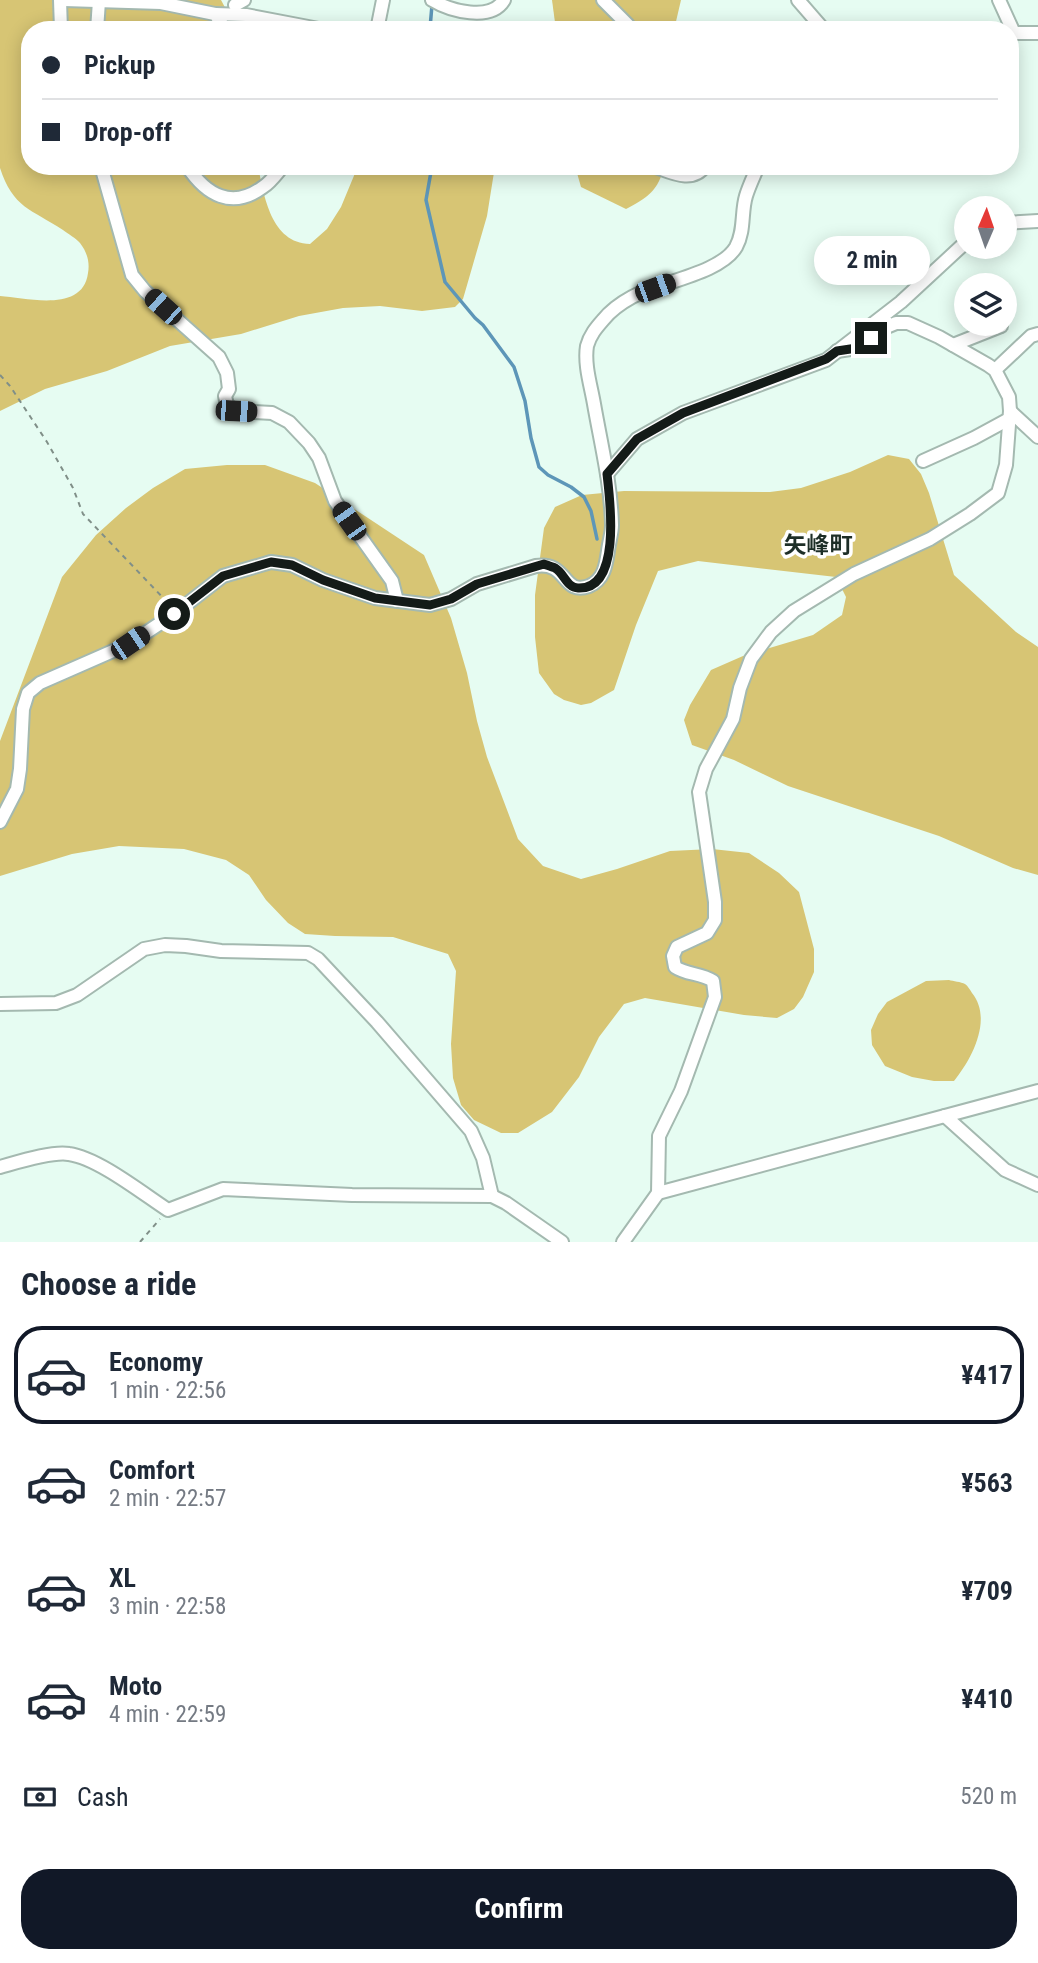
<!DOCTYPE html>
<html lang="en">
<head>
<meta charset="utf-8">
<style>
	:root { --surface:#fff; --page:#f2f2f3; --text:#1f2937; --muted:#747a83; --line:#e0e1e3; --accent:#111827 }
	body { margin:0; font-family:"Roboto Condensed","Noto Sans JP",sans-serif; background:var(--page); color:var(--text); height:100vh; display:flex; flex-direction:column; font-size:26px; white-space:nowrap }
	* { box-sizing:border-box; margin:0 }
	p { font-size:23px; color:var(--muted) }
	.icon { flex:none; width:38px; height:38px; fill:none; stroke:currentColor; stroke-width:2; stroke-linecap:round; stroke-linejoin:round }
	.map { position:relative; height:1242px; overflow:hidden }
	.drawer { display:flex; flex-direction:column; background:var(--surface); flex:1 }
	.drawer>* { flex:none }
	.guide { position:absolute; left:21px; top:21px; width:998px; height:154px; border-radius:28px; box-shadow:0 4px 18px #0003; display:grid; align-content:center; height:154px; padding:0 21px; background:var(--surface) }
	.needle { width:46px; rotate:2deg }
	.buttons { position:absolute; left:954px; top:196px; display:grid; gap:14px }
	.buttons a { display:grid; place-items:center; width:63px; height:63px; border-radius:50%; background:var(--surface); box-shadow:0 4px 18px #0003; font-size:35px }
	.end { position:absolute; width:32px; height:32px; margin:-16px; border:9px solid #141b18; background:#fff; box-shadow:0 0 0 4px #fff }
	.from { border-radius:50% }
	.bubble { position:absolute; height:49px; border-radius:24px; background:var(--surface); box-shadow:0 4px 18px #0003; font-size:23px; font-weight:700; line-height:49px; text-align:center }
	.car { position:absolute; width:21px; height:42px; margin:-21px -10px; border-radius:9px; box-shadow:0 0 5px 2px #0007; background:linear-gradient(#222 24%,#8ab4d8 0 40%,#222 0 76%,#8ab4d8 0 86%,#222 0) }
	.guide b { display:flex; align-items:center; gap:24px; height:66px; font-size:26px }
	.guide b+b { border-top:2px solid var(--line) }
	.guide i { width:18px; height:18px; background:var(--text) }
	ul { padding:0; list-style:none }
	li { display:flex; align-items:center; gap:21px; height:98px; margin:0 14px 10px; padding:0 7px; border:4px solid transparent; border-radius:28px }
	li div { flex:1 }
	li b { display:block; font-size:26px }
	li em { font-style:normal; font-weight:700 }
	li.selected { border-color:var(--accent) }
	li>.icon { width:63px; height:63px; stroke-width:1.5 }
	h2 { padding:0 21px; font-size:32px; line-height:84px }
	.pay { display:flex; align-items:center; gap:18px; height:77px; padding:0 21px; font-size:26px }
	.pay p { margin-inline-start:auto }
	.button { display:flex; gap:14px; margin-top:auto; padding:14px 21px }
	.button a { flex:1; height:80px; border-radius:28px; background:var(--accent); color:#fff; font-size:28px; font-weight:700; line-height:80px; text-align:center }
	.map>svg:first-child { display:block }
	.forest { fill:#d7c574 }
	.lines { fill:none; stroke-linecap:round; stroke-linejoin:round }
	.stream { stroke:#5d96b8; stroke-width:3.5 }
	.minor-casing { stroke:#a4b9b0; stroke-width:16 }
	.path { stroke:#808f88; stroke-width:2; stroke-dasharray:5 5; stroke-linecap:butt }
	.minor { stroke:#fff; stroke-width:12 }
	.route { stroke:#141b18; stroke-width:9 }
	.labels { text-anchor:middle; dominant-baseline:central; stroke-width:7; stroke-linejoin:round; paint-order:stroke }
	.quarter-label { font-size:23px; font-weight:bold; fill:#1d2e27; stroke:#fff }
</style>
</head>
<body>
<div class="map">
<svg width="1038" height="1242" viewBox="0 0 1038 1242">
	<rect width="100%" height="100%" fill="#e6fcf2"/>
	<g class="forest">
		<path d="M0,0H221L237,30H30V166H258C264,196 271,243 310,244L327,229L341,207L358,166H495L487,216L463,299L455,307L422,311L380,306L343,308L299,316L241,334L170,346L107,371L45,389L0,411V296C27,298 83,313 88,273C90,262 87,252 80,243C76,238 68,234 63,230C31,209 13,208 0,168Z"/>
		<path d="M552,0H681L674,30H556Z"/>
		<path d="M575,166H664C659,190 647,198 626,209L581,187Z"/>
		<path d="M888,455L909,459L921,474L929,493L954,575L1016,632L1038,647V875L1013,868L939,836L788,786L734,760L692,745L684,720L690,705L711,670L743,656L813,635L842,615L846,597L836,577L698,561L658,571L636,625L614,690L591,703L581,705L564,700L554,694L539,673L535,637V595L544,528L555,507L582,495L624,491L770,492L801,488L850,472Z"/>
		<path d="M227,465H265L315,483L424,555L451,618L467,673L477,721L487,757L518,839L543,866L581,879L617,869L670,851L712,849L749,853L779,873L799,892L814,949V972L803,997L794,1009L777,1018L744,1015L645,998L624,1004L599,1037L579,1077L552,1112L518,1133H501L474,1120L461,1105L453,1078L451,1044L456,971L448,954L393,937L335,936L305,934L288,923L266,900L249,875L226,860L184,849L119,846L72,854L0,876V741L62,577L96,535L126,508L153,488L185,469Z"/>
		<path d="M949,980C953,981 961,982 965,984C968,986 970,990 972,993C993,1019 972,1059 954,1081H934L912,1077L885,1066L872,1045L871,1030L878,1014L887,1002L926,981Z"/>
	</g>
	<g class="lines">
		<g class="stream">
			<path d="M427,30L430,28L432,5"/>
			<path d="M432,166L426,200L445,282L475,318L483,325L514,367L525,401L531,438L539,467L548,475L571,487L584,497L591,511L597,539"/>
		</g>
		<defs>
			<g id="minor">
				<path d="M60,0L61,30"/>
				<path d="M64,0L161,3L215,14L226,30"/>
				<path d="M432,0C450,11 491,22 504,0"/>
				<path d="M603,0L628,25L629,30"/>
				<path d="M798,0L824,30"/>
				<path d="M999,0L1014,33"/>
				<path d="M235,5L244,0"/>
				<path d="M215,14L246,15L324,30"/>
				<path d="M97,30L99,1"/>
				<path d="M377,30L383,0"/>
				<path d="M1010,35L1014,33H1038"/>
				<path d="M101,166L132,275L145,291L219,357L227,373L229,389L225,396L227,405L236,411L272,413L289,422L309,443L319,458L335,501L392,581L397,601"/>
				<path d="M187,166C206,195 232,210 263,187C271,182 277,173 283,166"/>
				<path d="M653,166C671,172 692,184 705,166"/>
				<path d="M1004,223L1038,221"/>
				<path d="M953,345L1001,326"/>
				<path d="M995,370L1031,336L1038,334"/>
				<path d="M1010,411L1038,437"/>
				<path d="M923,461L974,438L1009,419"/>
				<path d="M607,474L637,439L683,413L826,360L901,302L966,242"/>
				<path d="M0,822L17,789L20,769L23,709L28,693L40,683L129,644L174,614L223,576L271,562L292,565L323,580L375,598L430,605L451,599L477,584L536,566C568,561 562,596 589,586C604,580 606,565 608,551C609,542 612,533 612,525C611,484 601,444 594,404C591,386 584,365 587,346C590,335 596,328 603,320C611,310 621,303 632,297C659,282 720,274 736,247C745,231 741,212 746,196C749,186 754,176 758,166"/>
				<path d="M0,1004L56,1003L77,995L144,949L165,945L186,946L221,951L308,953L318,959L377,1022L471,1131L483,1158L492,1196"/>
				<path d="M945,1116L1005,1170L1038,1185"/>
				<path d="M0,1167C18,1162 52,1151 69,1154C98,1158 142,1193 168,1210L223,1189L352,1195L492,1196L506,1203L562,1242"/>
				<path d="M658,1193L1038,1091"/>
				<path d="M623,1242L658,1193L659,1136L681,1091L715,997L713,981C701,973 687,975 675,967L673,956L677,947L707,933L715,920V902L699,792L706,769L733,719L740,688L751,659L771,632L794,611L854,574L930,539L970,514L998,493L1006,465L1010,411L1009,397L995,370L988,365L939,337L908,323H896L884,328L857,348L837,351"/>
			</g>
		</defs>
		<use href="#minor" class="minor-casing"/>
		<g class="path">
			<path d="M0,375L10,386L47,442L73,488L83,514L169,604"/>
			<path d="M140,1242L160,1219"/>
		</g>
		<use href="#minor" class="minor"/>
	</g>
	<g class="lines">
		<path class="route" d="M174,614L223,576L271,562L292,565L323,580L375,598L430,605L451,599L477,584L544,564C546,565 553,567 555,568C564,573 567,588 578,588C622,590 610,500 607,474L637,439L683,413L826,359L837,351L857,348L871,338"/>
	</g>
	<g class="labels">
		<g class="quarter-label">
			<text x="818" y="545">矢峰町</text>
		</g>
	</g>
</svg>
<div class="buttons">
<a><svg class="needle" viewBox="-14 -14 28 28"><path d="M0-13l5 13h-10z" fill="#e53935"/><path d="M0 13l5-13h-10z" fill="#747a83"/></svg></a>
<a><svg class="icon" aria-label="layers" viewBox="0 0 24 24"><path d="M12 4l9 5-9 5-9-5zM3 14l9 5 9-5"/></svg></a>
</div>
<i class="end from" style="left:174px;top:614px"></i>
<i class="end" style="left:871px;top:338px"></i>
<div class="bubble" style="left:814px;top:236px;width:116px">2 min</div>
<i class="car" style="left:655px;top:288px;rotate:70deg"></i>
<i class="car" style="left:163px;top:307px;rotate:312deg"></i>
<i class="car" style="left:236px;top:411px;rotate:93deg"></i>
<i class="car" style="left:349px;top:521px;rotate:325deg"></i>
<i class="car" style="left:130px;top:643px;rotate:56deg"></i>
<div class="guide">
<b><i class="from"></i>Pickup</b>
<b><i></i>Drop-off</b>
</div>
</div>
<section class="drawer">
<h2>Choose a ride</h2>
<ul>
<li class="selected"><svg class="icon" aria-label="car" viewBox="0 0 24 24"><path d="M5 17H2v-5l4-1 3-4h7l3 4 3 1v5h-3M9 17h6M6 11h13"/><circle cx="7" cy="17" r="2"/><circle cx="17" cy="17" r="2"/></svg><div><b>Economy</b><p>1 min · 22:56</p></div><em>¥417</em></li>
<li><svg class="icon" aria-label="car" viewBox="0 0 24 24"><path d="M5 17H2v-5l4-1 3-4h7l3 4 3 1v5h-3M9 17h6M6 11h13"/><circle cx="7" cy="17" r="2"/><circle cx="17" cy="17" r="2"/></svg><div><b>Comfort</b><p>2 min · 22:57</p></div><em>¥563</em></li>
<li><svg class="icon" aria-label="car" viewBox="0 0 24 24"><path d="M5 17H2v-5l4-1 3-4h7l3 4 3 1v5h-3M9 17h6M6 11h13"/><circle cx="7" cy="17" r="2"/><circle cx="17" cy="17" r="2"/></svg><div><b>XL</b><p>3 min · 22:58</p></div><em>¥709</em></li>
<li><svg class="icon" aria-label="car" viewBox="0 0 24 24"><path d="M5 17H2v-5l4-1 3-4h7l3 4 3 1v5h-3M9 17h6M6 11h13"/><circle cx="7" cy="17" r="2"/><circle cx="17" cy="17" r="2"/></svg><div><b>Moto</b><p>4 min · 22:59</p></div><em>¥410</em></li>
</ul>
<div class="pay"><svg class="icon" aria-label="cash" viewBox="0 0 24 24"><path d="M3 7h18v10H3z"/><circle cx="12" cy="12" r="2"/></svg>Cash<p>520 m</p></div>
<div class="button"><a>Confirm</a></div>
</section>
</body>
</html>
